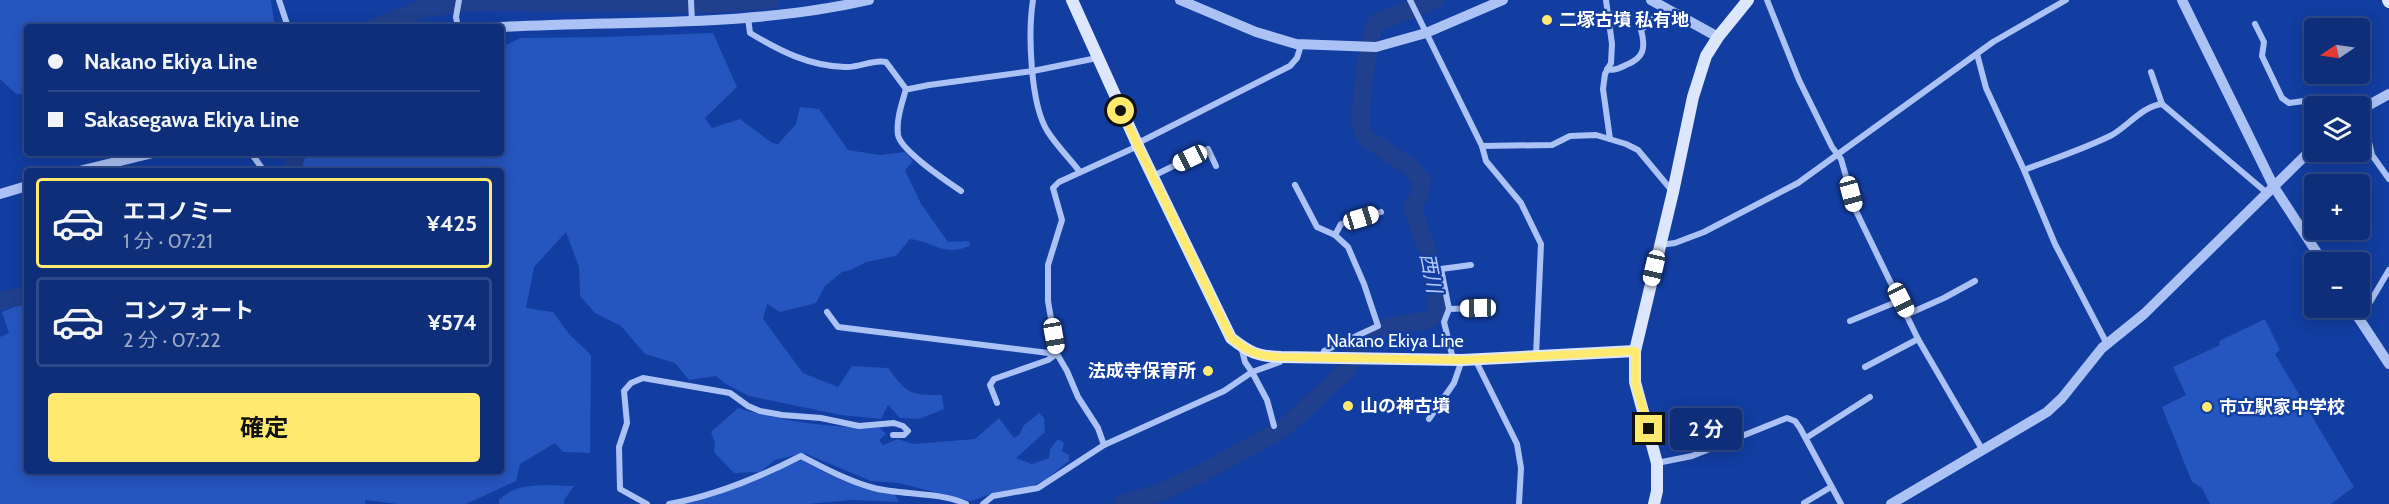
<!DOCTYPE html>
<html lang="ja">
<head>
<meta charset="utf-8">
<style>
	:root { --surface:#0e2e79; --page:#17367e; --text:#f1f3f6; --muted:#9ba8c6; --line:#2e4a8a; --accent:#ffea6f }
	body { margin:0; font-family:Cabin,"Noto Sans JP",sans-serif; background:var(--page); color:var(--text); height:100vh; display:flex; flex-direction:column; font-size:22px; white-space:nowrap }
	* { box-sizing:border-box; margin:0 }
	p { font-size:20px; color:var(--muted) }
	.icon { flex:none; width:33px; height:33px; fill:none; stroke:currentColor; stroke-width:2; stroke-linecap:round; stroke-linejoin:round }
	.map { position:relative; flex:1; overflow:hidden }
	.panel { position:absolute; left:24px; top:168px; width:480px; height:306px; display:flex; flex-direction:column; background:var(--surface); border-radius:6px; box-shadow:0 3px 15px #0003,0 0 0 2px var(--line) }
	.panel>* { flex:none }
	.banner { position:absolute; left:24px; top:24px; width:480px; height:132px; border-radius:6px; box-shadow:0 3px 15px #0003,0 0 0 2px var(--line); display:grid; align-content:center; height:132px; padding:0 24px; background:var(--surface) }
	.needle { width:39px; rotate:257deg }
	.buttons { position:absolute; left:2304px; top:18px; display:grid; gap:12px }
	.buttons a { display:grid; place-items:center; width:66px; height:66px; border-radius:6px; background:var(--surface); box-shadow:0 3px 15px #0003,0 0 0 2px var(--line); font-size:30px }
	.end { position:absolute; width:27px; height:27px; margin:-14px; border:8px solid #ffea6f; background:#111; box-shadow:0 0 0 3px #111 }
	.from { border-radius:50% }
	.bubble { position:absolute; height:42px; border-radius:6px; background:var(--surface); box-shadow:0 3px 15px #0003,0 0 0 2px var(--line); font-size:20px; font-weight:700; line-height:42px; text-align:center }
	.car { position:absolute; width:18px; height:36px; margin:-18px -9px; border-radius:8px; box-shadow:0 0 4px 2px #0007; background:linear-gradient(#fff 24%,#345 0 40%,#fff 0 76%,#345 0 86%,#fff 0) }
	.banner b { display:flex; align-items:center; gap:21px; height:57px; font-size:22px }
	.banner b+b { border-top:2px solid var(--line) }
	.banner i { width:15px; height:15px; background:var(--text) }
	ul { padding:10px 0 0; list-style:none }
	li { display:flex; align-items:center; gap:18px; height:90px; margin:0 12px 9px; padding:0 12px; border:3px solid var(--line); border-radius:6px }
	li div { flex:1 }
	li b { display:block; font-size:22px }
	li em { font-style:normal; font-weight:700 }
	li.current { border-color:var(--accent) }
	li>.icon { width:54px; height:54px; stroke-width:1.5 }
	.button { display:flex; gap:12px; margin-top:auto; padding:12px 24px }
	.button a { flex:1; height:69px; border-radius:6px; background:var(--accent); color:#111; font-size:24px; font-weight:700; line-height:69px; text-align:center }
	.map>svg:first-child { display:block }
	.green { fill:#2555bf }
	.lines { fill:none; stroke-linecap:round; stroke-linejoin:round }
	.river { stroke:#203f8c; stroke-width:18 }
	.minor { stroke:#acc2f5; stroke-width:6 }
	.tertiary { stroke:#acc2f5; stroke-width:10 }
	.secondary { stroke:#dce6fd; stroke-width:12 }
	.route { stroke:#ffea6f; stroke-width:8 }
	.poi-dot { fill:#ffea6f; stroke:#123da1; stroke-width:2 }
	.labels { text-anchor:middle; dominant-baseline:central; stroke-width:4.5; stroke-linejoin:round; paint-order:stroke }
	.poi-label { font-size:18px; font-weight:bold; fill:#fff; stroke:#123da1; text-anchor:start }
	.street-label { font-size:18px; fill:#fff; stroke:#123da1 }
	.water-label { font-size:20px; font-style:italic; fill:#b8cdfb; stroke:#123da1 }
</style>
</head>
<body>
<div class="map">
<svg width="2389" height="504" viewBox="0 0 2389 504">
	<rect width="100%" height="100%" fill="#123da1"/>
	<g class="green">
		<path d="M0,0H271L275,27H27V94H16L0,79Z"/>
		<path d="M713,33L737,87L705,118L712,128L740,119L772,143L778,144L796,124L800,107L819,109L848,150L880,155L905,152L913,161L905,170L921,204L948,242L969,241L970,246C942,257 935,242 910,239L896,256L866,262L851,270L842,272L825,286L816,303L780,312L767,304L763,319L803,373L838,387L852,366L888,368C908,394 909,395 942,395L944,409L919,419L900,418L888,405L881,419L841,415L749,396L726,384L716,376L689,380L675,363L645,354L621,326L595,313L580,296L579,267L566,232L534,267L526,308L553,312L569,334L591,355L590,453L563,452L555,443L520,464L516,481L466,504H397L365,500V504H0V337L9,333L2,312L27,302V471H501V171H300L303,153H501V47L521,38L604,37Z"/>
		<path d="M2265,319L2280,350L2275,354L2354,487L2331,504H2210L2202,488L2192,482L2162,407L2186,395L2173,367L2220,345L2219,341Z"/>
		<path d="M738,408C788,423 828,427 880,428L886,434L879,440L883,445L898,439L913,444L975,439L999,418L1014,438L1020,434L1023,426L1039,413L1044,418L1045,432L1016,458L1032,464L1049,458L1050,449L1058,439L1064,443L1062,451L1069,455V461L1045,480L1030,487L991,494L971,501L898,483L871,481L804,453L775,460L760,472L734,473L714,452L715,443L711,432Z"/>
		<path d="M802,460C836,479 855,488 894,493L899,502L852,500L808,504H685L719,493Z"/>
		<path d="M544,485L574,486L564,500V504H499V500C512,487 526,486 544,485Z"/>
	</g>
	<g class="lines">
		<g class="river">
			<path d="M376,27L422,9L470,2L710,4L771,0"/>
			<path d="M292,171L297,153"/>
			<path d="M0,301L27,295"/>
			<path d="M1122,504L1164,491L1202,473L1284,428L1347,370L1356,350L1370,335L1386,327L1429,320L1438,313L1431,260L1412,207L1420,195L1422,181L1411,168L1368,139C1364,134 1361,129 1361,122C1360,102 1368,40 1376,23L1435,0"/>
		</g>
		<g class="minor">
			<path d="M279,0L288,27"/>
			<path d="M691,0L692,22"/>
			<path d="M1033,0C1028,32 1030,105 1048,132C1057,146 1070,159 1080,172"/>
			<path d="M1410,0L1482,146L1486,161L1521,203L1541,244L1536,356"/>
			<path d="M1606,0L1612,44L1611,63L1605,74L1603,89L1610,139"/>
			<path d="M1767,0L1799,80L1832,147L1841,159L1856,211L1918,339L1982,449"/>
			<path d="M748,18L750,33C780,51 809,66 845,67C860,68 872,59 886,62L906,89H909L929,85L1033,71L1097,58"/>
			<path d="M2255,24L2264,42L2262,56L2282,98L2289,103L2304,101L2314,111"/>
			<path d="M458,27L456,17L459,0"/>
			<path d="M1977,54L1986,88L2024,170L2055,244L2107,344"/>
			<path d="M1607,69C1614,71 1620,68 1626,65C1644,58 1646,48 1641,30L1666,7"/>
			<path d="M2151,72L2162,104L2267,193"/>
			<path d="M906,89C902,103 896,120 898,135C901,151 948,182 961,191"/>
			<path d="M2360,118L2366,129L2372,155L2389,179"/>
			<path d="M1482,146L1552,145L1570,136L1596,135L1626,144L1638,150L1673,192"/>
			<path d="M251,153L264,171"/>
			<path d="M2024,170C2053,159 2084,149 2112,135C2129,125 2143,106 2162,104"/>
			<path d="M1153,176L1208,149L1216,166"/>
			<path d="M1295,185L1317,227L1335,235L1348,247L1364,284L1378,326L1324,351L1322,358"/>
			<path d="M1335,235L1341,224L1381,212"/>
			<path d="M1660,245L1675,243L1704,232L1798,183L1993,42L2066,0"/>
			<path d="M1449,309L1478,308"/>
			<path d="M827,312L838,327L1057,354"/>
			<path d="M1908,314L1944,298L1975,281"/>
			<path d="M2360,319L2389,270"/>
			<path d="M1850,321L1901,300"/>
			<path d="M1241,346L1245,362L1252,372L1280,362L1281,358"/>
			<path d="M1453,359L1444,322L1449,309L1441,269L1471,265"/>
			<path d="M1475,359L1517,444L1521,468L1519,504"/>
			<path d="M1865,367L1918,339"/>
			<path d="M997,403L990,385L994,379L1048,360L1056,354"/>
			<path d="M1429,419L1454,383L1462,360"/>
			<path d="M1806,438L1870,397"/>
			<path d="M1104,445L1098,428L1078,397L1067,371L1057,354L1048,301V265L1062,220L1053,188L1059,182L1138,146L1142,141L1290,66L1297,58L1301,45"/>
			<path d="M1657,463L1692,456L1787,418L1795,421L1800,428L1841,504"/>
			<path d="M1804,503L1831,487"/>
			<path d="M647,504L620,489L619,447L627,423L624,391L631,383L643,378L730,393L748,406L760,411L782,415L821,418L859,426L894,423L903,426L908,431L904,435H893"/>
			<path d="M669,504C714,496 760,477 801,456C824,468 848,481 874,488C900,495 942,492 966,504"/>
			<path d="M983,504L993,496L1038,488L1104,445L1224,391L1252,372L1267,400L1274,426"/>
		</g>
		<g class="tertiary">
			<path d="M1180,0L1256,32L1296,44L1376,47L1426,33L1503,0"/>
			<path d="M1651,0L1718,37"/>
			<path d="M2182,0L2274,187L2323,262"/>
			<path d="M501,27C624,20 747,28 869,0"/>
			<path d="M2360,110L2389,94"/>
			<path d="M79,171L153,153"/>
			<path d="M0,194L27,186"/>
			<path d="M2352,308L2389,364"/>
			<path d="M1891,504L2047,412L2062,398L2102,348L2144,314L2314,147"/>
		</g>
		<g class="secondary">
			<path d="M1072,0L1138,146L1231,338C1250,353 1257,356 1281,357L1462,360L1635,351"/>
			<path d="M2388,0L2389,2"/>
			<path d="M1654,504L1657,491V463L1635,382V351L1673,192L1693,97L1706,56L1718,37L1748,0"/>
		</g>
	</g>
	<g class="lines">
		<path class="route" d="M1121,111L1231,338C1250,353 1257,356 1281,357L1462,360L1635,351V382L1649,429"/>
	</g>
	<g class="poi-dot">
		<circle cx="1547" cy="20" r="6"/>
		<circle cx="1208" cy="371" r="6"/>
		<circle cx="1348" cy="406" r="6"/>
		<circle cx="2207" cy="407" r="6"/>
	</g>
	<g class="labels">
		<g class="poi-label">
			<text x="1559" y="20">二塚古墳 私有地</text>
			<text x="1196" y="371" text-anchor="end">法成寺保育所</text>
			<text x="1360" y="406">山の神古墳</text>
			<text x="2219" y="407">市立駅家中学校</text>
		</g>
		<g class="street-label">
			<text x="1395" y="341">Nakano Ekiya Line</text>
		</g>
		<g class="water-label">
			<text transform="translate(1431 273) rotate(79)">西川</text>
		</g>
	</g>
</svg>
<div class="buttons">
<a><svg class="needle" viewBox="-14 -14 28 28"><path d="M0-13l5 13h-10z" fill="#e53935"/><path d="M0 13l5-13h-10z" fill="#9ba8c6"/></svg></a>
<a><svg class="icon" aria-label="layers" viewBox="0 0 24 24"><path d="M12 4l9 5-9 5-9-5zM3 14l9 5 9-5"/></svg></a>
<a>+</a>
<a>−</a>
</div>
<i class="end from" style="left:1121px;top:111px"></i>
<i class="end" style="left:1649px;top:429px"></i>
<div class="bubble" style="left:1670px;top:408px;width:72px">2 分</div>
<i class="car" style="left:1190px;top:158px;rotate:244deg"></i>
<i class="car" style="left:1851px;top:194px;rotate:165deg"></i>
<i class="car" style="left:1361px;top:218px;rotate:73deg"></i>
<i class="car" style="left:1654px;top:268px;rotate:193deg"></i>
<i class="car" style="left:1901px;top:300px;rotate:153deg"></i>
<i class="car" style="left:1478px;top:308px;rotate:269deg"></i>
<i class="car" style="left:1054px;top:336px;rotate:170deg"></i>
<div class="banner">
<b><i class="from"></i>Nakano Ekiya Line</b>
<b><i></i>Sakasegawa Ekiya Line</b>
</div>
<section class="panel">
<ul>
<li class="current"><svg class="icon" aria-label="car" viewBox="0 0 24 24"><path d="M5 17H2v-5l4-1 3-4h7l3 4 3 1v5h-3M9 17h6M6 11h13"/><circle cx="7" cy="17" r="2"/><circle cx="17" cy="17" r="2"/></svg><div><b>エコノミー</b><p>1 分 · 07:21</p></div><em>¥425</em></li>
<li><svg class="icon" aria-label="car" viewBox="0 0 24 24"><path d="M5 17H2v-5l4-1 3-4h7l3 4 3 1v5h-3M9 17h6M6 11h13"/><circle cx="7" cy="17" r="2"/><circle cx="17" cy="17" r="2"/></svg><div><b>コンフォート</b><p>2 分 · 07:22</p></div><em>¥574</em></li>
</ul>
<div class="button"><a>確定</a></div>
</section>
</div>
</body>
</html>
